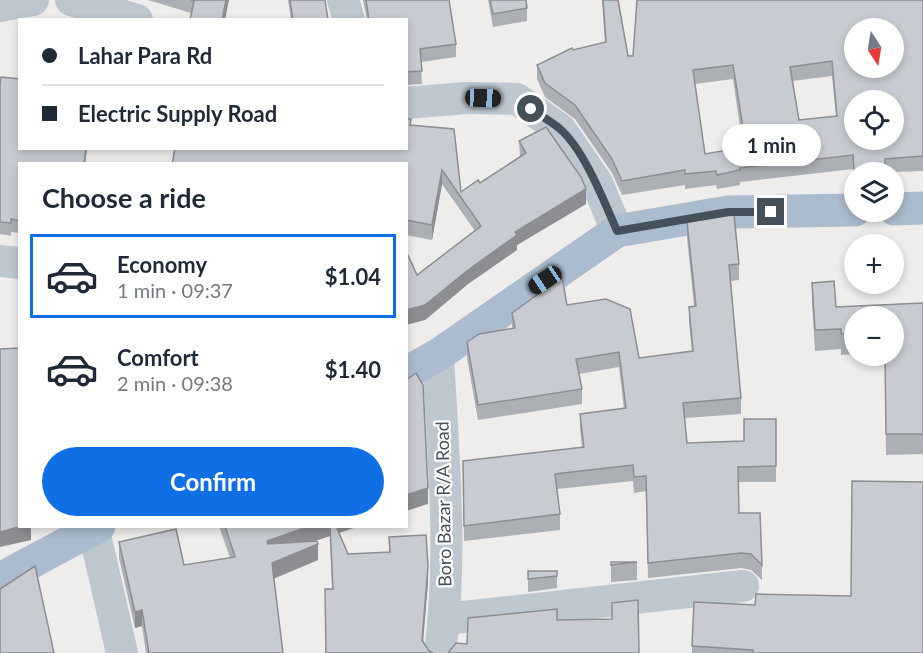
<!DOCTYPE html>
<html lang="en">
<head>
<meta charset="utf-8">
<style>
	:root { --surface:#fff; --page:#f2f2f3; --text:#1f2937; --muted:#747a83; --line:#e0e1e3; --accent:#106fe5 }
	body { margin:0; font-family:Lato,sans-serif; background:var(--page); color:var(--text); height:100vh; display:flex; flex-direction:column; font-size:22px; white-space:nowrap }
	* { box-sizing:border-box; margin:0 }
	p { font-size:20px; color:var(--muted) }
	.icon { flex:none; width:33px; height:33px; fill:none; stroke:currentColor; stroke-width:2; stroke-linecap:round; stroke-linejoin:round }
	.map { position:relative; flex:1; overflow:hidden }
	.side { position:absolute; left:18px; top:162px; width:390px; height:366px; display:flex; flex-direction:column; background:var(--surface); border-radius:0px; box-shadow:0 3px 9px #0003 }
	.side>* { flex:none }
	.top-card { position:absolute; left:18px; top:18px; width:390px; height:132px; border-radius:0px; box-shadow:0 3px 9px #0003; display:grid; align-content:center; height:132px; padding:0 24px; background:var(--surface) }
	.needle { width:39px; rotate:168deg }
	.tools { position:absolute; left:844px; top:18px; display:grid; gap:12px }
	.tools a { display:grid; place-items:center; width:60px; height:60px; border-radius:50%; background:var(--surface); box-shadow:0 3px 9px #0003; font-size:30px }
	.end { position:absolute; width:27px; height:27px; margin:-14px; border:8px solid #44505a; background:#fff; box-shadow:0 0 0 3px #fff }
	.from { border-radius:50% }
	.bubble { position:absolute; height:42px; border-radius:21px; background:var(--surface); box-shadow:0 3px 9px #0003; font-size:20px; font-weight:700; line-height:42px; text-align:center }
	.car { position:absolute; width:18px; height:36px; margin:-18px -9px; border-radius:8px; box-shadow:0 0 4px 2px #0007; background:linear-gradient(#222 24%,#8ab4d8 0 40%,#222 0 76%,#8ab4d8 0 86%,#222 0) }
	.top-card b { display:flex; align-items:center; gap:21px; height:57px; font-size:22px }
	.top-card b+b { border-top:2px solid var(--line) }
	.top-card i { width:15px; height:15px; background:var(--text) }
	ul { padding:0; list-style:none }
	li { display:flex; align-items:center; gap:18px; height:84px; margin:0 12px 9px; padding:0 12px; border:3px solid transparent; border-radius:0px }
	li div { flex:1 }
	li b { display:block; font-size:22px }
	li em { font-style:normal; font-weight:700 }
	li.on { border-color:var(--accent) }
	li>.icon { width:54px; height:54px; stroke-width:1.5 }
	h2 { padding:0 24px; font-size:27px; line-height:72px }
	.cta { display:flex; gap:12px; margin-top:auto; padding:12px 24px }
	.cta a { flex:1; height:69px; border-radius:36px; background:var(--accent); color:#fff; font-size:24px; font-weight:700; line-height:69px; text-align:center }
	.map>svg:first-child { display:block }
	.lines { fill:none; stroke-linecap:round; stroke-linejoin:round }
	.minor { stroke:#bcc7d0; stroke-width:32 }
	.primary { stroke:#aabccd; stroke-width:33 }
	.wall { fill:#acafb4; fill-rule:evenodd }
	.shaded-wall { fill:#8c8e92 }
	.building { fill:#c8cbd1; stroke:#8c8e92; stroke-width:1.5; fill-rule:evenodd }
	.route { stroke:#44505a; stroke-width:8 }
	.labels { text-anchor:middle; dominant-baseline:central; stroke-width:4.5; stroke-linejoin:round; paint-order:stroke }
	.street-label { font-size:18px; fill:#44505a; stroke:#fff }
</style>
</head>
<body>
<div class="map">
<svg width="923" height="653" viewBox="0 0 923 653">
	<rect width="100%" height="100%" fill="#efecec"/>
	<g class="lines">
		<g class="minor">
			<path d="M71,0L137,20"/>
			<path d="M343,0L349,20"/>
			<path d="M0,6L33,0"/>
			<path d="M406,103L465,98L517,99L560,129L597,183L617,231"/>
			<path d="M0,261L20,263"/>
			<path d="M438,355C443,454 453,554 440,653"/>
			<path d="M93,526L122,653"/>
			<path d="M445,619L743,586"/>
		</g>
		<g class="primary">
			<path d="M894,209L923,208"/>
			<path d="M406,373L438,355L617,231L728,212L855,210"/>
			<path d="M0,579L99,526"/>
		</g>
	</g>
	<g class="wall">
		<path d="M148,0H229L191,13Z"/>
		<path d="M288,0H325L328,20H291Z"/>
		<path d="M363,0H449L456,44V57L421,62L422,84L406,85V20H367Z"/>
		<path d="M488,0H526L527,8V21L493,27Z"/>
		<path d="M602,0H618L628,56L923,0V171L893,172H855V184L853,169L740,182V185L717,189L716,185L685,189V185L622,195L612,173L575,119L545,97L537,79V65L573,50L605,43ZM832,76L836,116L799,120L792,81ZM733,79L743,147L705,154L695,84Z"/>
		<path d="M0,86L20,148H87L85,164H20V233L11,232V236L0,234Z"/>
		<path d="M411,125L461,192L480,183L520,157L519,141L586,204L517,245V250L468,284L425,320L417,275L475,231L442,184L432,240L406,235V164Z"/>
		<path d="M687,222L739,264V280L731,281L741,398V414L685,418L687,443L744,441L776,419V482H738L739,513L762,565V580L751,570L741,568L648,578L646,491L634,493L633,481L557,489L560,514V530L464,541L463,476L582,447L580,429V414L624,409L619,367L579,374L582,389V404L478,420L467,358V342L512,329V313L567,305L639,358L692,351L689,322V307L694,306L687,238Z"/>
		<path d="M812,283L836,307L923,303V454L886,455L885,356L894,316H855V354L841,355V349L815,351L812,303Z"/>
		<path d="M219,526H359L339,533L348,554L389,552V537L428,582L423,642L325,653L332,589L330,536L314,541L318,560L274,579L283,653H146L142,626L135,628L119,558V542L184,565L230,558Z"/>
		<path d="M611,562H637V580L611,582Z"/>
		<path d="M528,571H557V588L528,592Z"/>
		<path d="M851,596L923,653H692V646L755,605Z"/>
	</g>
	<g class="shaded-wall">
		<path d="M226,0H229L225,20H222Z"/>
		<path d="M86,148H87L85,164H84Z"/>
		<path d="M442,170V184L432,240V225Z"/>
		<path d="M586,189V204L517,245V250L468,284L425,320L406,325V310L515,232Z"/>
		<path d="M428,488V504L406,511V495Z"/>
		<path d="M22,526H31V540L0,547V532Z"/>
		<path d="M310,526H330V536L267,557V541Z"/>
		<path d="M333,526H359L333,535Z"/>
		<path d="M318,544V560L272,579V563Z"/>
		<path d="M428,566V582L422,653V640Z"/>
		<path d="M142,610V626L135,628V612Z"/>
	</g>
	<g class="building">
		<path d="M191,0H226L222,20H190L194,1Z"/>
		<path d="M290,0H325L328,20H293Z"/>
		<path d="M366,0H449L456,44L420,49L422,71L406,72V20H369Z"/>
		<path d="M490,0H526L527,8L493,14Z"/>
		<path d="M603,0H618L628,56H633L637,0H923V156L885,159V168L854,170L853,155L740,168V170L717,175L716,171L685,174V170L622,181L612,159L575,105L545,83L537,65L572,48L573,50L606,42ZM855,28H894V68H855ZM832,61L837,116L799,120L790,67ZM733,65L746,147L705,154L693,70ZM855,100H894V140H855Z"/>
		<path d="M1,77L20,79V148H86L84,164H20V221L11,219V223L0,222V86Z"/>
		<path d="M406,119H411L410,125L454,129L461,192L478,180L480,183L526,153L519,141L546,127L581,177L586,189L515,232L517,235L468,270L425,305L406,310V251L417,275L481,226L442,170L432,225L406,220V164H172L175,148H406Z"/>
		<path d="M734,215L739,264L729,265L741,398L683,403L687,443L744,441V419H776V466L738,467L739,513H760L762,565L751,554L741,553L648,563L646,476L634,477L633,465L555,474L560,514L464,526L463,461L584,447L580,414L626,408L619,352L576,359L582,389L478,405L467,342L479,334L515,328L512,313L562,277L567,305L606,299L630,309L639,358L693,351L689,307L696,306L687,222Z"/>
		<path d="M834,281L836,307L923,303V434H886L885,356H894V316H855V334H841V329L815,330L812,283Z"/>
		<path d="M20,348V526H22L0,532V349Z"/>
		<path d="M416,373L423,385L428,488L406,495V380Z"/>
		<path d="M852,481L923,482V653H753V650L692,646L694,602L755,605L756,594L851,596Z"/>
		<path d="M225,526H310L267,541L268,544L317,541L318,544L272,563L283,653H149L142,610L135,612L119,542L176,529L184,565L235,557Z"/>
		<path d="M330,526H336L348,554L390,552L389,537L426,535L428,566L422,640L429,651L433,653H326L325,589H333Z"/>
		<path d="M611,562H637L611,565Z"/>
		<path d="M35,566L54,653H0V589Z"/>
		<path d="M528,571H557V576L528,579Z"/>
		<path d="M638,600L639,653H448L456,643L467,644L468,618L557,609V620L612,619V603Z"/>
	</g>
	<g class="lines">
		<path class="route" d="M531,109C540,115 550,121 559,128C584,149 604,201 617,231L728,212H771"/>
	</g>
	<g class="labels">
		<g class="street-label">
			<text transform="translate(443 504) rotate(-91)">Boro Bazar R/A Road</text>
		</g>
	</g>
</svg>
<div class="tools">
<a><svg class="needle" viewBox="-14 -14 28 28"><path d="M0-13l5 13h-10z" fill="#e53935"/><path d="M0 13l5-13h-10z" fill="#747a83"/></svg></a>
<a><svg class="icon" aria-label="locate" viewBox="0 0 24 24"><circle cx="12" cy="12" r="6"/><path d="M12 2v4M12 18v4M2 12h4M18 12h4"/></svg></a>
<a><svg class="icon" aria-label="layers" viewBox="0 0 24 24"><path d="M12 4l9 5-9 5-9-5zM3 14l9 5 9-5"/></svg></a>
<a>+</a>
<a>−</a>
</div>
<i class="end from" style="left:531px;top:109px"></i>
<i class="end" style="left:771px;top:212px"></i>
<div class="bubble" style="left:722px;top:124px;width:99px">1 min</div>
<i class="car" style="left:483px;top:98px;rotate:92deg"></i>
<i class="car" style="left:545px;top:280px;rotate:236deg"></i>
<div class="top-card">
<b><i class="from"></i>Lahar Para Rd</b>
<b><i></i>Electric Supply Road</b>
</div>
<section class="side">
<h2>Choose a ride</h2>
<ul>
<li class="on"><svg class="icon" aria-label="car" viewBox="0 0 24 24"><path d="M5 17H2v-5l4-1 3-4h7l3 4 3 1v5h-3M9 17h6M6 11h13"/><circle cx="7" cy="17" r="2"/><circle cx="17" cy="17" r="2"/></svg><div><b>Economy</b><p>1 min · 09:37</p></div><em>$1.04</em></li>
<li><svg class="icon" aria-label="car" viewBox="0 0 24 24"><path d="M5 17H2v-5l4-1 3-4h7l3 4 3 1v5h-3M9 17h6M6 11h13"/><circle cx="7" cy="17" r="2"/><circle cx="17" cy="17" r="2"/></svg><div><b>Comfort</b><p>2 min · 09:38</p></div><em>$1.40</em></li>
</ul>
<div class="cta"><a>Confirm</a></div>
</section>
</div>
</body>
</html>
